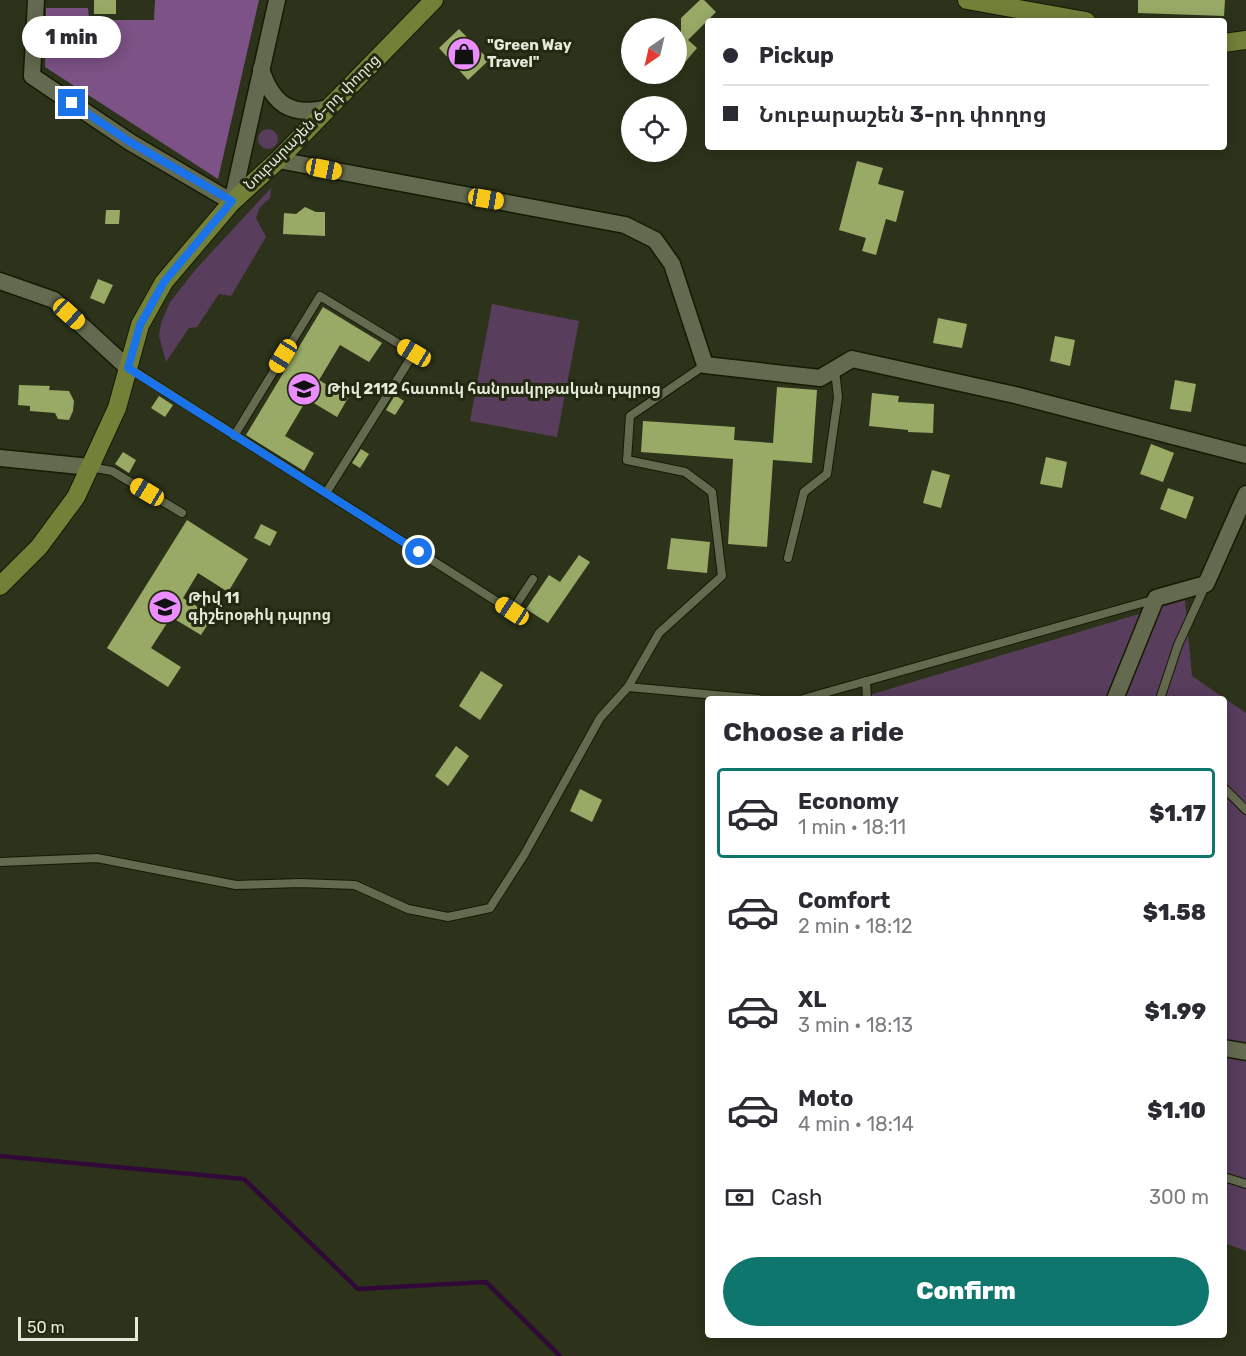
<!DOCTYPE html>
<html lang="en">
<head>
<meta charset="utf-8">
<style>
	:root { --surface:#fff; --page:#f2f2f3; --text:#2b2b33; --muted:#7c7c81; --line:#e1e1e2; --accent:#0f766e }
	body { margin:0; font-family:Rubik,"Noto Sans Armenian",sans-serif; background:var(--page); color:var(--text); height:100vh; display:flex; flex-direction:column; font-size:22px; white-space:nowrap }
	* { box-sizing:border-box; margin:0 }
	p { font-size:20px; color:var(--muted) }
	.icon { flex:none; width:33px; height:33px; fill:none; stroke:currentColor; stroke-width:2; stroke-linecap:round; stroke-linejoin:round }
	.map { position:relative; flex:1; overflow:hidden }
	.sheet { position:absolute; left:705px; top:696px; width:522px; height:642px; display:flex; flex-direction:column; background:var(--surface); border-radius:6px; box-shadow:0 3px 15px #0003 }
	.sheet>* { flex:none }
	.banner { position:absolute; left:705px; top:18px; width:522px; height:132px; border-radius:6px; box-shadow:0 3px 15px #0003; display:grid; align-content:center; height:132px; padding:0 18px; background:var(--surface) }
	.needle { width:39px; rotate:214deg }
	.tools { position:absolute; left:621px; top:18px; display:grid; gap:12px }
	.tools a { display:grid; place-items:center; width:66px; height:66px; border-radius:50%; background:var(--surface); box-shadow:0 3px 15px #0003; font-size:30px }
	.scale { position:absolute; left:18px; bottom:15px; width:120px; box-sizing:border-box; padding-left:6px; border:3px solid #e4e9da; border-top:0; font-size:16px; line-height:21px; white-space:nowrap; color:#e4e9da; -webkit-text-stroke:4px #232910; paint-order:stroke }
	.end { position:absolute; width:27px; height:27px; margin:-14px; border:8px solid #1a73e8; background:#fff; box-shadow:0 0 0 3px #fff }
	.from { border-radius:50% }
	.bubble { position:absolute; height:42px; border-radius:21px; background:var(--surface); box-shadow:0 3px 15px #0003; font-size:20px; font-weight:800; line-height:42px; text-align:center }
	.car { position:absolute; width:18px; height:36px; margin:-18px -9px; border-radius:8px; box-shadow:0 0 4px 2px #0007; background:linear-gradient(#f5c518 24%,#345 0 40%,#f5c518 0 76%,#345 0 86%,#f5c518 0) }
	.banner b { display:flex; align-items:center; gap:21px; height:57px; font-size:22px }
	.banner b+b { border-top:2px solid var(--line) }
	.banner i { width:15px; height:15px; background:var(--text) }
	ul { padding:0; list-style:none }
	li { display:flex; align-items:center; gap:18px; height:90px; margin:0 12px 9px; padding:0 6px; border:3px solid transparent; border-radius:6px }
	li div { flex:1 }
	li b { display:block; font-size:22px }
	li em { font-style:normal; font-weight:800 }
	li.active { border-color:var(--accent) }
	li>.icon { width:54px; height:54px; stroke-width:1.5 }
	h2 { padding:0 18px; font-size:27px; line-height:72px }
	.pay { display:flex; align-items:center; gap:15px; height:66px; padding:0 18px; font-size:22px }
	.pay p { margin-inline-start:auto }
	.action { display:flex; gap:12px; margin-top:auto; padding:12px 18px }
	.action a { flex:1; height:69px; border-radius:36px; background:var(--accent); color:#fff; font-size:24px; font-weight:800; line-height:69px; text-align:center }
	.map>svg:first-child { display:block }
	.green { fill:#583d5d }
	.forest { fill:#7d5286 }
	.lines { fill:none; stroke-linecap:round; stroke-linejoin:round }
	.stream { stroke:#310939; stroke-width:4.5 }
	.building { fill:#98aa66 }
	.lane-casing { stroke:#151a03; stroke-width:10 }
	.street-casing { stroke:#151a03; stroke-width:19 }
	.secondary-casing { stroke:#151a03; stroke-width:20 }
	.lane { stroke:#636a4f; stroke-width:8 }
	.street { stroke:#636a4f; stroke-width:16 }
	.secondary { stroke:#728038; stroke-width:18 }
	.route { stroke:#1a73e8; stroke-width:8 }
	.labels { text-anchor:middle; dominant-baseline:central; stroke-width:6; stroke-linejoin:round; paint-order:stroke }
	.poi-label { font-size:15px; font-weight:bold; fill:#e4e9da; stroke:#232910; text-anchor:start }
	.street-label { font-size:15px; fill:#e4e9da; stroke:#232910 }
</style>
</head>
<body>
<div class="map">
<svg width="1246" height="1356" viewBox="0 0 1246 1356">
	<rect width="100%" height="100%" fill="#2c331a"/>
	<g class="green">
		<circle cx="268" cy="139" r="10"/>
		<path d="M271,188L270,198L260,207L256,218L266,237L231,296L219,294L197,327L189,328L166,362L159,336L161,323L170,302L196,269Z"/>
		<path d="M492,304L579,321L557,437L470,421Z"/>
		<path d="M1185,600L1192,676L1246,713V1251L1224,1243V699H863V697Z"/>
	</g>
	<path class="forest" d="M155,0H259L218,179L45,67L46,8H88L89,20H154Z"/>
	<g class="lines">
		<path class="stream" d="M0,1156L244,1179L358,1289L486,1282L560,1356"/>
	</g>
	<g class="building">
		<rect x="94" y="0" width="22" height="14"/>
		<path d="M700,0H704L716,12L688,40L697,48L676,73V31L681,34V18Z"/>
		<path d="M1138,0H1225L1224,16L1138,13Z"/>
		<path d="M459,29L489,60L468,80L439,48Z"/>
		<path d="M857,161L883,168L878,184L904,191L896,222L886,219L876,255L862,251L866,238L839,230Z"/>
		<path d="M305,207L316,212H325V236L283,234L284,213L296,214Z"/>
		<path d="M106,210H120L119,224H105Z"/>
		<path d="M98,279L113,285L104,304L90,298Z"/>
		<path d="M323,307L382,343L369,362L340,345L319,380L348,398L337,417L307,399L285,436L314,453L304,471L246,435Z"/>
		<path d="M938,318L967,324L962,348L933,343Z"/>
		<path d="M1055,336L1075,340L1070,366L1050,361Z"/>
		<path d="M1175,380L1196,384L1191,412L1170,409Z"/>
		<path d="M19,385L50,386L49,390L69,391L74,401L73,411L69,420L58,419L55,413L30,411V406L18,405Z"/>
		<path d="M777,387L817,390L812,463L773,460L767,547L728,544L733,459L641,452L643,421L735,427L734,440L773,443Z"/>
		<path d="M872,393L899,396L898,402L934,404L933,433L908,432V430L869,426Z"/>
		<path d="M395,395L404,401L395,415L386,410Z"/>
		<path d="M159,396L173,405L165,417L151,408Z"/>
		<path d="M1151,444L1174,453L1163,482L1140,474Z"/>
		<path d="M361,449L369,454L360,468L352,463Z"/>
		<path d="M123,452L136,460L129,473L115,464Z"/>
		<path d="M1046,457L1067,462L1062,488L1040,484Z"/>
		<path d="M932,470L950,475L941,508L923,503Z"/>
		<path d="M1168,488L1194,497L1186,519L1160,509Z"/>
		<path d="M187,520L248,559L228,592L198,573L183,598L213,616L201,635L171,617L151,648L181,667L168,687L107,648Z"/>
		<path d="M261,524L277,532L270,546L254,538Z"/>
		<path d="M671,538L710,542L707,573L667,569Z"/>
		<path d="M579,555L590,562L548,623L526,609L549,575L560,582Z"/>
		<path d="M481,671L503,685L480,720L459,706Z"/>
		<path d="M456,746L469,756L448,786L435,776Z"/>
		<path d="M580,789L602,800L592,822L570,811Z"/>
	</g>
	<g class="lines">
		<defs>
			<g id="lane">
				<path d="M129,368L512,611L533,579"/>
				<path d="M234,436L320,296L414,353L326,493"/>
				<path d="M90,467L112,471L182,513"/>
				<path d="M788,558L804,492L827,474L838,397L835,370"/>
				<path d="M866,681L867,699"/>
				<path d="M628,687L759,699"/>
				<path d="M803,699L1156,599"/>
				<path d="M1160,699L1178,645L1206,584"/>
				<path d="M1224,788L1246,810"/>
				<path d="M0,862L97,858L236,885L300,883L355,885L408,909L448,917L490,908L524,855L600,718L628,687L659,633L722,576L712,492L685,472L627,460L630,416L705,365"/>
				<path d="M1224,1177L1246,1184"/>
			</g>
			<g id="street">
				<path d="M36,0L32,76L130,142L232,202L277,0"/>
				<path d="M261,69C273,105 291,117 328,108"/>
				<path d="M278,160L625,225L655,240L672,264L705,365L820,378L852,359L1015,395L1246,455"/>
				<path d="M0,281L54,300L128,368"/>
				<path d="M0,458L90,467"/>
				<path d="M1115,699L1156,598L1206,584L1246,494"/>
				<path d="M1224,1048L1246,1052"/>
			</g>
			<g id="secondary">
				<path d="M967,0L1086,21"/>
				<path d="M1224,43L1246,40"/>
				<path d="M0,586L39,547L76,497L117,408L140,325L164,282L232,202L278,160L434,0"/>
			</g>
		</defs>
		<use href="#lane" class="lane-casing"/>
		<use href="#street" class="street-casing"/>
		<use href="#secondary" class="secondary-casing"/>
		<use href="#lane" class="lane"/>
		<use href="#street" class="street"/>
		<use href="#secondary" class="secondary"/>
	</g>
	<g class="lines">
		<path class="route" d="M72,103L130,142L232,201L164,282L140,325L128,368L419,552"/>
	</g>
	<defs>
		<symbol id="shop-disc" viewBox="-11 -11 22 22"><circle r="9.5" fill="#ea8dfd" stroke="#232910"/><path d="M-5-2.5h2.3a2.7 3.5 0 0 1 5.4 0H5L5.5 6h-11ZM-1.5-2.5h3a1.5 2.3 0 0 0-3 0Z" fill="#111"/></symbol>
		<symbol id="school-disc" viewBox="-11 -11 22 22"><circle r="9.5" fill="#ea8dfd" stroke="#232910"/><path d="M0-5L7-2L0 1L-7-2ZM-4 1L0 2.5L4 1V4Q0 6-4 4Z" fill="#111"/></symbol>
	</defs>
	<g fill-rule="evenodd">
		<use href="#shop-disc" x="445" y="35" width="38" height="38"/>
		<use href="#school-disc" x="285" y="370" width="38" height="38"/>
		<use href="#school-disc" x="146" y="588" width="38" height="38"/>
	</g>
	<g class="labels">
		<g class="poi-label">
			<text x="487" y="45">"Green Way<tspan x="487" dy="17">Travel"</tspan></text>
			<text x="327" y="389">Թիվ 2112 հատուկ հանրակրթական դպրոց</text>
			<text x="188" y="598">Թիվ 11<tspan x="188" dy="17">գիշերօթիկ դպրոց</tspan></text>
		</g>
		<g class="street-label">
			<text transform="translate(312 122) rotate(-45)">Նուբարաշեն 6-րդ փողոց</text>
		</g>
	</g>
</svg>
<div class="tools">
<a><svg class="needle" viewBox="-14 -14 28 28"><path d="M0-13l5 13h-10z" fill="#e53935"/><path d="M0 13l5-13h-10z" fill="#7c7c81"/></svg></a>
<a><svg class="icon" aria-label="locate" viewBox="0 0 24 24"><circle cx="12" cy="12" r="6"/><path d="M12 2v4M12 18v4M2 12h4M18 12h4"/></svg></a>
</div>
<div class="scale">50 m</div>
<i class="end from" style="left:419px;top:552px"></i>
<i class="end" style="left:72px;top:103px"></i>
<div class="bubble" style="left:22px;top:16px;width:99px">1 min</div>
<i class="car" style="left:324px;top:169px;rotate:101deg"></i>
<i class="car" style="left:486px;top:199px;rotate:100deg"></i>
<i class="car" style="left:69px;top:314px;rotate:132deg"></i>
<i class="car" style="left:414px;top:353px;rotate:301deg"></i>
<i class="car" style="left:283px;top:356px;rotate:212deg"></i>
<i class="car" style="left:147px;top:492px;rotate:301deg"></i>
<i class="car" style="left:512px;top:611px;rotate:303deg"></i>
<div class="banner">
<b><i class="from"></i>Pickup</b>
<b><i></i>Նուբարաշեն 3-րդ փողոց</b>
</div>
<section class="sheet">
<h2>Choose a ride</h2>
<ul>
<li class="active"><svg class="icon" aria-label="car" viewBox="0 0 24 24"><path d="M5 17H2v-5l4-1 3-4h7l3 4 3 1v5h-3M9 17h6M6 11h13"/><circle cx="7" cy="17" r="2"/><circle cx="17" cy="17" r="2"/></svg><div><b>Economy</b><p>1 min · 18:11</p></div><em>$1.17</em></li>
<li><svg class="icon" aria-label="car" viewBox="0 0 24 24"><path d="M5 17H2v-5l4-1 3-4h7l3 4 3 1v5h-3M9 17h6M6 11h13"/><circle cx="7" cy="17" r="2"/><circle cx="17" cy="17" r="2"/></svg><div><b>Comfort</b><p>2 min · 18:12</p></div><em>$1.58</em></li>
<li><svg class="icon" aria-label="car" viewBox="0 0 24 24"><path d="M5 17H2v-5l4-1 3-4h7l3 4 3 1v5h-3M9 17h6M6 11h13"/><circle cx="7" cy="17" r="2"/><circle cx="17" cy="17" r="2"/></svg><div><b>XL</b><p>3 min · 18:13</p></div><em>$1.99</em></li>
<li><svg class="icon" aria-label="car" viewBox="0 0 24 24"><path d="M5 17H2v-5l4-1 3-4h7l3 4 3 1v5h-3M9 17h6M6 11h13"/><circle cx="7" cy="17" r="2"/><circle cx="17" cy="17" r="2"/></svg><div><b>Moto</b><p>4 min · 18:14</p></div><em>$1.10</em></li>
</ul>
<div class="pay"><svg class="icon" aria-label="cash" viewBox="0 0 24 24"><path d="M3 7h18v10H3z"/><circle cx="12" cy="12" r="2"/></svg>Cash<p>300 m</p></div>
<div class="action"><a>Confirm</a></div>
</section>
</div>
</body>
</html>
